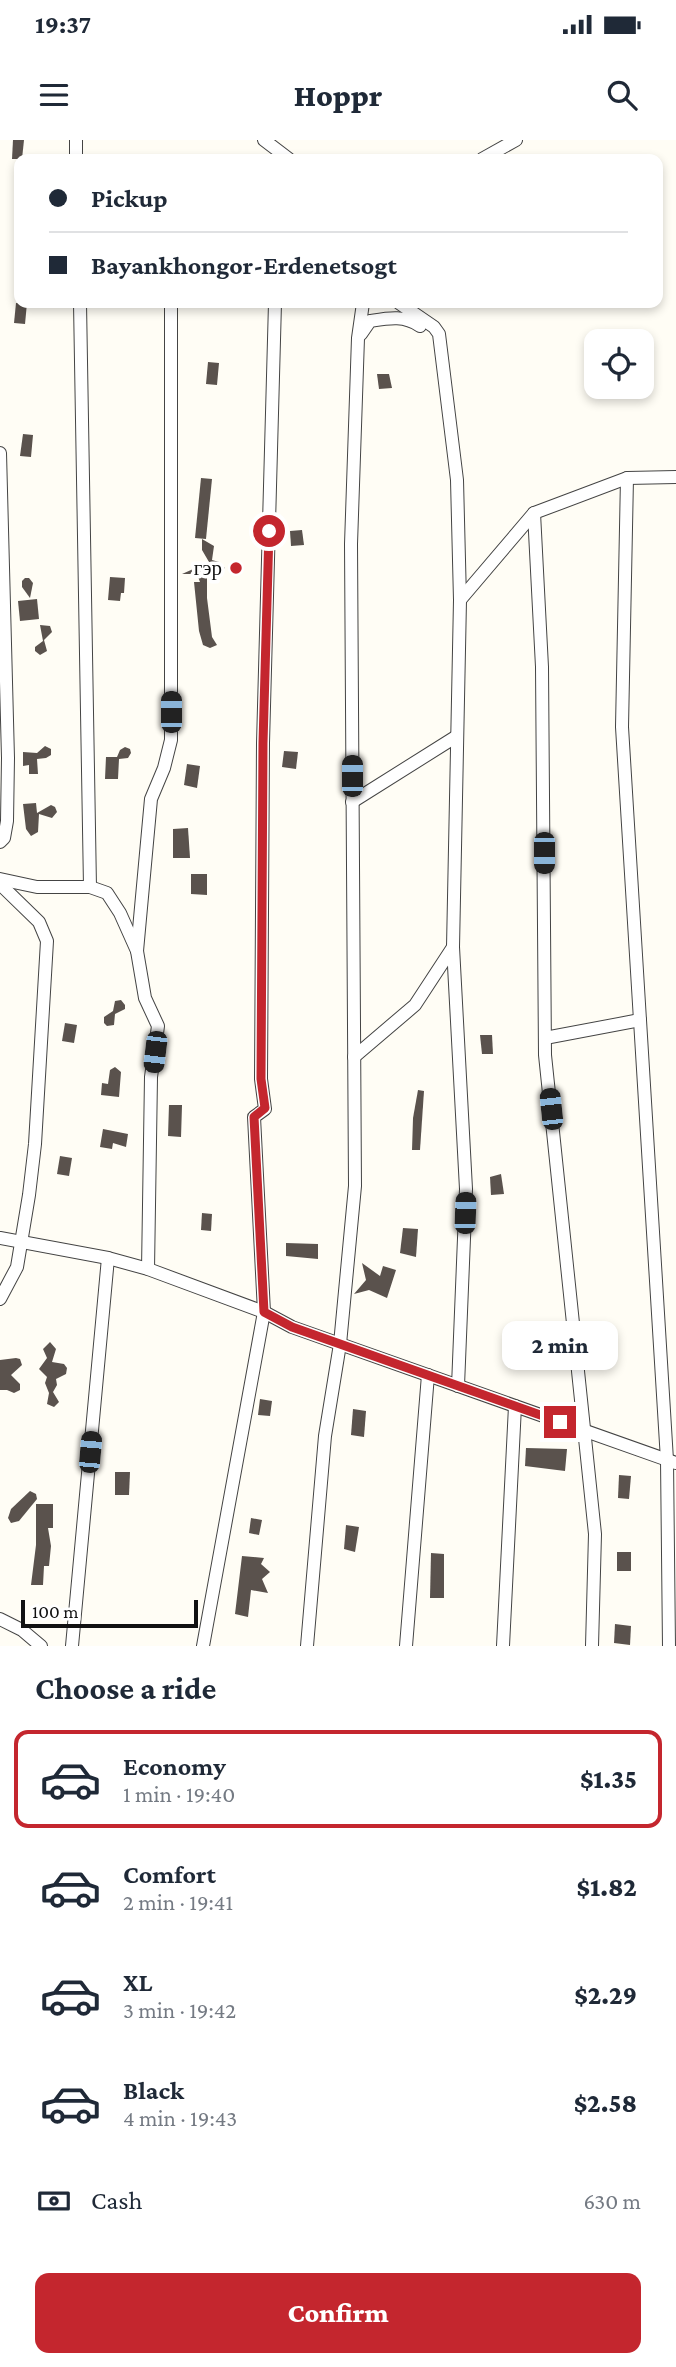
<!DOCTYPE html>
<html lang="en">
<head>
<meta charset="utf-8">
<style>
	:root { --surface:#fff; --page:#f6f6f7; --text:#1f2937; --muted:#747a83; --line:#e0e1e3; --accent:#c4262e }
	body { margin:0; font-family:"Crimson Pro",serif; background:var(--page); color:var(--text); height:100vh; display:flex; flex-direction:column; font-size:26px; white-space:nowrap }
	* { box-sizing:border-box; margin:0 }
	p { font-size:23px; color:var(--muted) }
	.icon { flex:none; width:38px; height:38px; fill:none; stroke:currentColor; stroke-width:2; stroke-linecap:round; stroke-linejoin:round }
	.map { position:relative; height:1506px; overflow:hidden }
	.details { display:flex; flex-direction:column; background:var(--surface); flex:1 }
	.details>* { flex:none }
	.top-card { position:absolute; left:14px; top:14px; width:649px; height:154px; border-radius:14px; box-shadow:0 4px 10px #0003; display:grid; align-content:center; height:154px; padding:0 35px; background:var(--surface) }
	.tools { position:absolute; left:584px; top:189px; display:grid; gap:14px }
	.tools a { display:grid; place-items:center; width:70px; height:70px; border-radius:14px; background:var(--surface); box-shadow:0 4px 10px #0003; font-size:35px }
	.scale { position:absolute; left:21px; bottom:18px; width:177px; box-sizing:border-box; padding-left:7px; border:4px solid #111; border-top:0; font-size:19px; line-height:24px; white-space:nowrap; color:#111; -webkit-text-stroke:5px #fff; paint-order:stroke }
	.end { position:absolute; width:32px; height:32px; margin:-16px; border:9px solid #c4262e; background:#fff; box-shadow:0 0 0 4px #fff }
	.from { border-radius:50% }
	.bubble { position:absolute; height:49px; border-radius:14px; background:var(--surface); box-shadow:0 4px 10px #0003; font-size:23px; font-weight:800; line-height:49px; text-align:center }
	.car { position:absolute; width:21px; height:42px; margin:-21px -10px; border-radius:9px; box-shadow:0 0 5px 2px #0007; background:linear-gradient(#222 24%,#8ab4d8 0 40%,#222 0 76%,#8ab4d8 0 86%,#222 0) }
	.top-card b { display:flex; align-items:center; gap:24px; height:66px; font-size:26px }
	.top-card b+b { border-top:2px solid var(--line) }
	.top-card i { width:18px; height:18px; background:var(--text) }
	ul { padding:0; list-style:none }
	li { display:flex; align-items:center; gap:21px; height:98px; margin:0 14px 10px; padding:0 21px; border:4px solid transparent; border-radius:14px }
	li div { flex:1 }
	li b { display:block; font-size:26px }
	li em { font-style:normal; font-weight:800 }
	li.selected { border-color:var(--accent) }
	li>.icon { width:63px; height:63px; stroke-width:1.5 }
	h2 { padding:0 35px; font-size:32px; line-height:84px }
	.pay { display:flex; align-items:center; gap:18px; height:77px; padding:0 35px; font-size:26px }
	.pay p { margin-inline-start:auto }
	.button { display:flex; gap:14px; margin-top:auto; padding:14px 35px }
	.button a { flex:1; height:80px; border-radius:14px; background:var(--accent); color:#fff; font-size:28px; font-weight:800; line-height:80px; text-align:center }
	.status { display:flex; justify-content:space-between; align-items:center; height:49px; padding:0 35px; background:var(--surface); direction:ltr }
	.status svg { height:19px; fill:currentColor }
	header { display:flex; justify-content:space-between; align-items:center; height:91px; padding:0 35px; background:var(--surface); font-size:32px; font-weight:800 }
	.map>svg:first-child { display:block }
	.building { fill:#5a524d }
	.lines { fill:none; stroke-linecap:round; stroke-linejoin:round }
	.minor-casing { stroke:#444; stroke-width:14 }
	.minor { stroke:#fff; stroke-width:12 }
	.route { stroke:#c4262e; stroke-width:9 }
	.poi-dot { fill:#c4262e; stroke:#fff; stroke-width:2.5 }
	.labels { text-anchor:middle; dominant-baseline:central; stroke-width:7; stroke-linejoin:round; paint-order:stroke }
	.poi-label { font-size:21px; fill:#111; stroke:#fff; text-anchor:end }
</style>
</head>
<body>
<div class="status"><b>19:37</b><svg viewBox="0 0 49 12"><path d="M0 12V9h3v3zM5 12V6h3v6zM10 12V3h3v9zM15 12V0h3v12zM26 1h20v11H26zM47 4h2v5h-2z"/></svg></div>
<header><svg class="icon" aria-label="menu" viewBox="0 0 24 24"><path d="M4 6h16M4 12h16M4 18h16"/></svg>Hoppr<svg class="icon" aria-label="search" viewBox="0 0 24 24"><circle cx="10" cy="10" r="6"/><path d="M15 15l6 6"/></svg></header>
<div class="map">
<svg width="676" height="1506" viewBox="0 0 676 1506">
	<rect width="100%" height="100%" fill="#fffdf5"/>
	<g class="building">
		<path d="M13,0H24L22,19H12Z"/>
		<path d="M16,163H27L25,184L14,183Z"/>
		<path d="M208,222L219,223L217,245L206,244Z"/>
		<path d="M377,234H389L392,248L379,249Z"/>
		<path d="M23,294L33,295L31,317L20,316Z"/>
		<path d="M201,338L212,339L206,399L195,398Z"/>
		<path d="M302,390L304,405L291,406L290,391Z"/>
		<path d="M202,399L214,406L212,420L219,422L225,428L216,433H207V458L212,497L217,505L210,508L203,505L199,491L194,442H200L197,434H182L209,422L202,410Z"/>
		<path d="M110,437L125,438L124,453H121L120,461L108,460Z"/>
		<path d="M25,438H29L33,443L30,458L22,447V441Z"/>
		<path d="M37,459L39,479L20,481L18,461Z"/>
		<path d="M40,485L50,486L52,492L44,500L47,511L40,515L35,511V507L43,501Z"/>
		<path d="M45,606L51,609V615L46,618L37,619L38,634H29V625L23,626V612L37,613Z"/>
		<path d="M125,607L130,609L131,613L128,618L119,619L118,639H105L106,617H117L120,610Z"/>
		<path d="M284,611L298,612L296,629L282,627Z"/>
		<path d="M187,624L200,626L197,648L184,645Z"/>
		<path d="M36,663L37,673L51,665L55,667L57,672L52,678L39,674L38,692L31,696L26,689L23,664Z"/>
		<path d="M188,688L190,718H173V689Z"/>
		<path d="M191,734H207V755L191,754Z"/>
		<path d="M121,860L125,865V869L115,874L114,885L107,886L104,883V877L113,871L115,861Z"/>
		<path d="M65,883L77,885L74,903L62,901Z"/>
		<path d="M480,895H492L493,914H482Z"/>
		<path d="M115,927L121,932L119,957L101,955L102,943L108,944L110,930Z"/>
		<path d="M418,950L424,951L420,1010H412L413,978Z"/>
		<path d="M169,965H182L181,997L168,996Z"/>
		<path d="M103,989L128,994L126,1007L113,1003L112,1009L100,1007Z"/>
		<path d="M60,1016L72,1018L69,1036L57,1034Z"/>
		<path d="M501,1034L504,1054L491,1055L490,1037Z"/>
		<path d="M202,1073L212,1074L211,1091L201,1090Z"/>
		<path d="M403,1088L418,1089L416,1117L400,1113Z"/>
		<path d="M286,1103L318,1104V1119L286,1116Z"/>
		<path d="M362,1123L380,1136L383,1126L396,1130L387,1158L369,1150L354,1154L366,1140Z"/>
		<path d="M50,1202L56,1209L52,1222L64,1224L67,1228L66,1234L56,1239L57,1245L53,1252L59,1262L54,1267L47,1264L49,1253L45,1243L47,1237L39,1229L47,1218L43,1209Z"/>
		<path d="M16,1218L20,1219L22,1225L11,1235L20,1244V1250L14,1253L7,1250H0V1220Z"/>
		<path d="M260,1259L272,1261L270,1276L258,1275Z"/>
		<path d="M353,1269L366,1271L364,1297L351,1295Z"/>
		<path d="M526,1308L567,1309L565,1331L525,1326Z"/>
		<path d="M115,1332H130L129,1355H115Z"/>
		<path d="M619,1335L631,1336L629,1359L618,1358Z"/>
		<path d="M30,1351L36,1354L37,1359L19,1381L11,1383L8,1378L11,1369Z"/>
		<path d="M36,1364H53V1388H48L51,1406L49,1426H44L43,1445H31L36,1405Z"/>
		<path d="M251,1378L262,1380L259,1395L249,1393Z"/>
		<path d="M346,1385L359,1387L355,1412L344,1409Z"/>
		<rect x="617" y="1412" width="14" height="19"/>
		<path d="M431,1413L444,1414V1458H430Z"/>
		<path d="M242,1416L264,1418L261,1424L270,1432L262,1439L268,1453L251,1450L248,1477L235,1474Z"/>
		<path d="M615,1484L631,1486L630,1505L614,1503Z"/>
	</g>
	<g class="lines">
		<defs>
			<g id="minor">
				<path d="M264,0L289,19"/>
				<path d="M76,19V0"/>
				<path d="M482,19L516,0"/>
				<path d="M80,163L90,747"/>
				<path d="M399,163L434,187L439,194L457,340L460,460L453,807L466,1049L458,1246"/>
				<path d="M361,194L370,181C389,178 404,175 420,186"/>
				<path d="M0,313L8,618L7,681L4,698L0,702"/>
				<path d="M627,338L622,587L667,1320L669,1506"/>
				<path d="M534,373L542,527L545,915L595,1394L592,1506"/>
				<path d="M460,460L534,373L627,338L676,337"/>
				<path d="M352,662L457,596"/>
				<path d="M0,739L37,747H90L107,753L120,773L137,811L145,858L158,886L151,937L148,1129"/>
				<path d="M0,744L39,782L47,801L35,1004L29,1055L17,1127L0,1159"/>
				<path d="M137,811L151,659L164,628L171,600V163"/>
				<path d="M545,898L640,880"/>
				<path d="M354,917L415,865L453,807"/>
				<path d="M0,1098L108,1118L148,1129L264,1172L292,1187L676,1323"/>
				<path d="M0,1479L22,1490L41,1506"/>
				<path d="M72,1506L108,1118"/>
				<path d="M203,1506L264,1172L254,977L265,969L261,939L263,603L275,163"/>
				<path d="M307,1506L325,1296L340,1204L355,1046L351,404L358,198L363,163"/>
				<path d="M406,1506L428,1235"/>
				<path d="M503,1506L515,1266"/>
			</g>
		</defs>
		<use href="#minor" class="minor-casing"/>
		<use href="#minor" class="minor"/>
	</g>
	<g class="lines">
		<path class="route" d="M269,391L263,603L261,939L265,968L254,977L264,1172L292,1187L560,1282"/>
	</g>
	<circle class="poi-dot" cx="236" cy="428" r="7"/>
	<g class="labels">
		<g class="poi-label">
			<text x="222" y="428">гэр</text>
		</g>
	</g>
</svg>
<div class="tools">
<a><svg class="icon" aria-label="locate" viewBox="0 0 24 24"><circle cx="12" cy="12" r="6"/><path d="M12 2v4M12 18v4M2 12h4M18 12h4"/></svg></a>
</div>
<div class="scale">100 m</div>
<i class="end from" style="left:269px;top:391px"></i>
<i class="end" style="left:560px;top:1282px"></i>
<div class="bubble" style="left:502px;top:1181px;width:116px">2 min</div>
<i class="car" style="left:171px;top:572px;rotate:0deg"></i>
<i class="car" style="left:352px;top:636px;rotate:0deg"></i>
<i class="car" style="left:544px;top:713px;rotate:180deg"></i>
<i class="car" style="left:155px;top:912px;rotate:187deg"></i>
<i class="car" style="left:551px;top:969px;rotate:354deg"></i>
<i class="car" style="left:465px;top:1073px;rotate:2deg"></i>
<i class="car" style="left:90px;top:1312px;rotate:5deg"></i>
<div class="top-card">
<b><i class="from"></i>Pickup</b>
<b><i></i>Bayankhongor-Erdenetsogt</b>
</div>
</div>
<section class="details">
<h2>Choose a ride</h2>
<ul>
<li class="selected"><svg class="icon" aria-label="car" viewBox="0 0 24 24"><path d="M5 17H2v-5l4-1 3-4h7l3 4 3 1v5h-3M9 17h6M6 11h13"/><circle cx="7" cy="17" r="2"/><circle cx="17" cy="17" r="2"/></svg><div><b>Economy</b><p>1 min · 19:40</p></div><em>$1.35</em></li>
<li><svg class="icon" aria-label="car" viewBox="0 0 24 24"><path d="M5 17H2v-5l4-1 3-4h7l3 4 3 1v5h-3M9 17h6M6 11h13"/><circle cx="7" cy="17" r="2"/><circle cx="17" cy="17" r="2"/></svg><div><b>Comfort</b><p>2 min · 19:41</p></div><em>$1.82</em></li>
<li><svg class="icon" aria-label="car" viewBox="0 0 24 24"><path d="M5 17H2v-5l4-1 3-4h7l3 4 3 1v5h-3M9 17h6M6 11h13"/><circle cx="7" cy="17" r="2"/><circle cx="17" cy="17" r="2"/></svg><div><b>XL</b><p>3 min · 19:42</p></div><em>$2.29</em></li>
<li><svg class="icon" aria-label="car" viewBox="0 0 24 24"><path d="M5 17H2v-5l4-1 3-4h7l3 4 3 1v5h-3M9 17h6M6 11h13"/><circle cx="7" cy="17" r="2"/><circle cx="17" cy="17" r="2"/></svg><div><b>Black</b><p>4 min · 19:43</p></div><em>$2.58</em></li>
</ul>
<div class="pay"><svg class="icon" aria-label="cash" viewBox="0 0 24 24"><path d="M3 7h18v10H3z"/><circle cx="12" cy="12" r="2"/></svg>Cash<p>630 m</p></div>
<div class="button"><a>Confirm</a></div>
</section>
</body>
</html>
